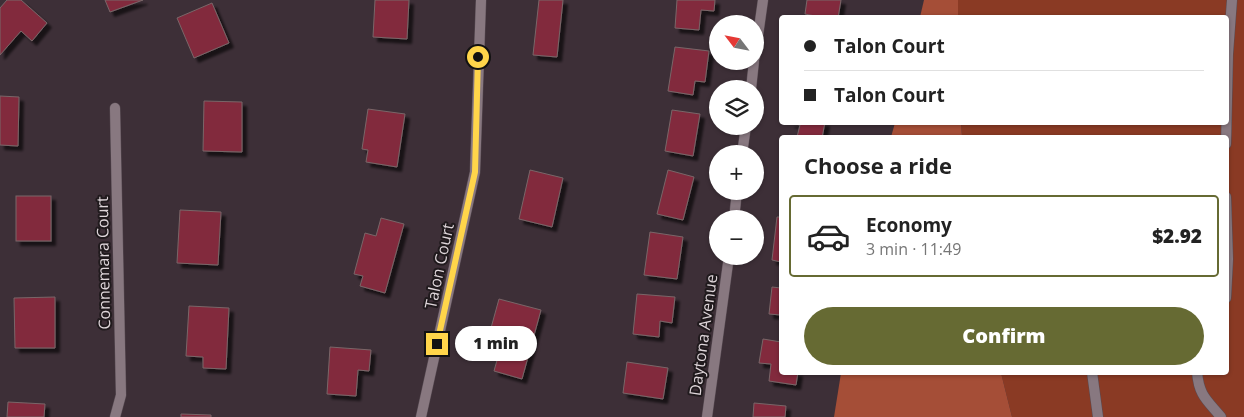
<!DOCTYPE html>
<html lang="en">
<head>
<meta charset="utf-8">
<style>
	:root { --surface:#fff; --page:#f6f6f6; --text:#222; --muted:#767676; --line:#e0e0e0; --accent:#666a33 }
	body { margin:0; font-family:"Open Sans",sans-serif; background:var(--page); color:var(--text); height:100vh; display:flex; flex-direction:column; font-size:19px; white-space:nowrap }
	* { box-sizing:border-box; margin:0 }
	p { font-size:16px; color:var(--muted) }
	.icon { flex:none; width:28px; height:28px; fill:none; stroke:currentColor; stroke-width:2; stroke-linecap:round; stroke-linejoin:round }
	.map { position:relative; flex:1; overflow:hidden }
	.details { position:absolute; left:779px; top:135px; width:450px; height:240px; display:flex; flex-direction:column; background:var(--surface); border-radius:5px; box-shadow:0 1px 4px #0004 }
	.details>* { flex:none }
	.top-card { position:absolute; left:779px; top:15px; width:450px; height:110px; border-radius:5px; box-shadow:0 1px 4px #0004; display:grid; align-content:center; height:110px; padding:0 25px; background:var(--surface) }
	.needle { width:32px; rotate:302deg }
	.buttons { position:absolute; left:709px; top:15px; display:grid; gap:10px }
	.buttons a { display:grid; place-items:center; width:55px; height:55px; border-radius:50%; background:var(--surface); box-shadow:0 1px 4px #0004; font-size:25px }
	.end { position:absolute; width:22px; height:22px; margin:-11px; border:6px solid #ffd54a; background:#111; box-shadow:0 0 0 2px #111 }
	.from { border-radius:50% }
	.bubble { position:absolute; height:35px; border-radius:18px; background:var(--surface); box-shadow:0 1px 4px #0004; font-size:16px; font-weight:800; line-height:35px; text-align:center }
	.top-card b { display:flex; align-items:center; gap:18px; height:48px; font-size:19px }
	.top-card b+b { border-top:1px solid var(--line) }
	.top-card i { width:12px; height:12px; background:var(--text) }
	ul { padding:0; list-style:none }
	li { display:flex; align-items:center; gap:15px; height:82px; margin:0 10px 8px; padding:0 15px; border:2px solid transparent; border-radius:5px }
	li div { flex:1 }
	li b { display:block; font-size:19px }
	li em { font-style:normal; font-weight:800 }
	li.active { border-color:var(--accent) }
	li>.icon { width:45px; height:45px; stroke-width:1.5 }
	h2 { padding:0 25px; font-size:22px; line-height:60px }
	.cta { display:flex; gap:10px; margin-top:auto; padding:10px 25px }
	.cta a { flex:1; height:58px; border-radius:30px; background:var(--accent); color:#fff; font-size:20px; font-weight:800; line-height:58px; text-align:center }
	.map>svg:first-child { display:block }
	.green { fill:#8a3a24 }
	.forest { fill:#a54e37 }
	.building { fill:#822a3e; stroke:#796668; filter:url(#shadow) }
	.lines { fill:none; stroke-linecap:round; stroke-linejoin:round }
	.lane-casing { stroke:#584c53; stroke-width:11 }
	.street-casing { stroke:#584c53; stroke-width:11 }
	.lane { stroke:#887880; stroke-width:10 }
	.street { stroke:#887880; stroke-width:10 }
	.route { stroke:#ffd54a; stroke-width:6 }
	.labels { text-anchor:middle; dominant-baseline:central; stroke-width:4; stroke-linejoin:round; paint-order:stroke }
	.street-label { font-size:16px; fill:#dfd6da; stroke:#201a1d }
</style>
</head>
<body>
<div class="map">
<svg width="1244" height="417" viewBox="0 0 1244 417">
	<defs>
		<filter id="shadow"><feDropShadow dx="4.5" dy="4.5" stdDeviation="1" flood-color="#0009"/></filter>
	</defs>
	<rect width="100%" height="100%" fill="#3d2f37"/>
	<path class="green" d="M958,0H1244V417H1012L1001,373L1226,372V138L962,137L961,123L1226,122V18L958,17Z"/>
	<g class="forest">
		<path d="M924,0H958V17H920Z"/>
		<path d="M895,123H961L962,137H891Z"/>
		<path d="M841,373H1001L1012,417H834Z"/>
	</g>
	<g class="building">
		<path d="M7,0H21L47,23L32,41L21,31L0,55V8Z"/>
		<path d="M105,0H143L110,12Z"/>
		<path d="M375,0H409L407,39L373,37Z"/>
		<path d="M539,0H563L557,57L533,55Z"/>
		<path d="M677,0H715L714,11L701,10L699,30L675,28Z"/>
		<path d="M807,0H841L838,18H825L805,14Z"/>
		<path d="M212,3L229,43L194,58L177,18Z"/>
		<path d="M675,47L709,51L705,82L695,81L693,95L668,91Z"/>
		<path d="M0,96L19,97L18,146L0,145Z"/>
		<path d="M204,101L242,102V152L203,151Z"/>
		<path d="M368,109L405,114L397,167L366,162L368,150L362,149Z"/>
		<path d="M672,110L700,114L693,156L665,151Z"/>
		<path d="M825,122L822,138L797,137L800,125L790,123Z"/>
		<path d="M530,170L563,178L552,227L519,219Z"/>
		<path d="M668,170L694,177L683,220L657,214Z"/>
		<rect x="16" y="196" width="35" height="45"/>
		<path d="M180,210L221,212L218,265L177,263Z"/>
		<path d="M777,217H781V262L772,260Z"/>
		<path d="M381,218L404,224L385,293L360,286L363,276L354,274L365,233L376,236Z"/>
		<path d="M650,232L683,237L677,279L644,275Z"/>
		<path d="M772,287L781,288V315L769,314Z"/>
		<path d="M637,294L675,297L672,323L660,321L659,337L633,334Z"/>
		<path d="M55,297V348H15L14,298Z"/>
		<path d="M499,299L541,310L522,379L494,371L505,332L491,328Z"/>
		<path d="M189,306L229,308L226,369L203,368V357L186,356Z"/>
		<path d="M763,339L781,342V372H798L796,385L769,381L771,364L759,363Z"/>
		<path d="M330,347L371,350L369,371L358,370L356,396L327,394Z"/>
		<path d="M627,362L668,368L663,399L623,393Z"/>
		<path d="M8,402L45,404L44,417H7Z"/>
		<path d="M754,403L786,406L785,417H753Z"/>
		<path d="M181,414L211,415V417H181Z"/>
	</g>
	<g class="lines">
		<defs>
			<g id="lane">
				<path d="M1226,144L1228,54L1232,0"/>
				<path d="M1226,197L1228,259L1226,298"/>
				<path d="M1092,372L1098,417"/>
				<path d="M1197,372C1199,396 1207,400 1221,417"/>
			</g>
			<g id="street">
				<path d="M755,57L763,0"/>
				<path d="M751,89L754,61"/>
				<path d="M742,154L746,126"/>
				<path d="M734,219L737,191"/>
				<path d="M115,417L121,395L115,108"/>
				<path d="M421,417L475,172L481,0"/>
				<path d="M707,417L729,256"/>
			</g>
		</defs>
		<use href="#lane" class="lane-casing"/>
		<use href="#street" class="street-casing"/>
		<use href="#lane" class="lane"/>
		<use href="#street" class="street"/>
	</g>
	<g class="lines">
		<path class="route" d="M437,344L475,172L478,57"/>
	</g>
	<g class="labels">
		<g class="street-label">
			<text transform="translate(103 263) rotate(-91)">Connemara Court</text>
			<text transform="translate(439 266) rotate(-78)">Talon Court</text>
			<text transform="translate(703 335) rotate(-82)">Daytona Avenue</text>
		</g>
	</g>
</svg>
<div class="buttons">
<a><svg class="needle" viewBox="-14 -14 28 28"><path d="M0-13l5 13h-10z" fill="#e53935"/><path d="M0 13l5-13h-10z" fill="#767676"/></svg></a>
<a><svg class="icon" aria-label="layers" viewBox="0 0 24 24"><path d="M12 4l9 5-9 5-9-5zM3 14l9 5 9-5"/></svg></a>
<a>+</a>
<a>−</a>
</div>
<i class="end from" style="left:478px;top:57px"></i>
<i class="end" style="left:437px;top:344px"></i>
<div class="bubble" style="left:455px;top:326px;width:82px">1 min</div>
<div class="top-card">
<b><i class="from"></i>Talon Court</b>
<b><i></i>Talon Court</b>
</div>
<section class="details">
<h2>Choose a ride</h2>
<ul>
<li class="active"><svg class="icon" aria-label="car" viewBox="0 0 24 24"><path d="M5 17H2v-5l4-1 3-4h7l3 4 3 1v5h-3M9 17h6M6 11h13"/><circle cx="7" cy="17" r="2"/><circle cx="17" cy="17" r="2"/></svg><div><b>Economy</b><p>3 min · 11:49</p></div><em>$2.92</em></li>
</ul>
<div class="cta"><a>Confirm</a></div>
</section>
</div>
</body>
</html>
